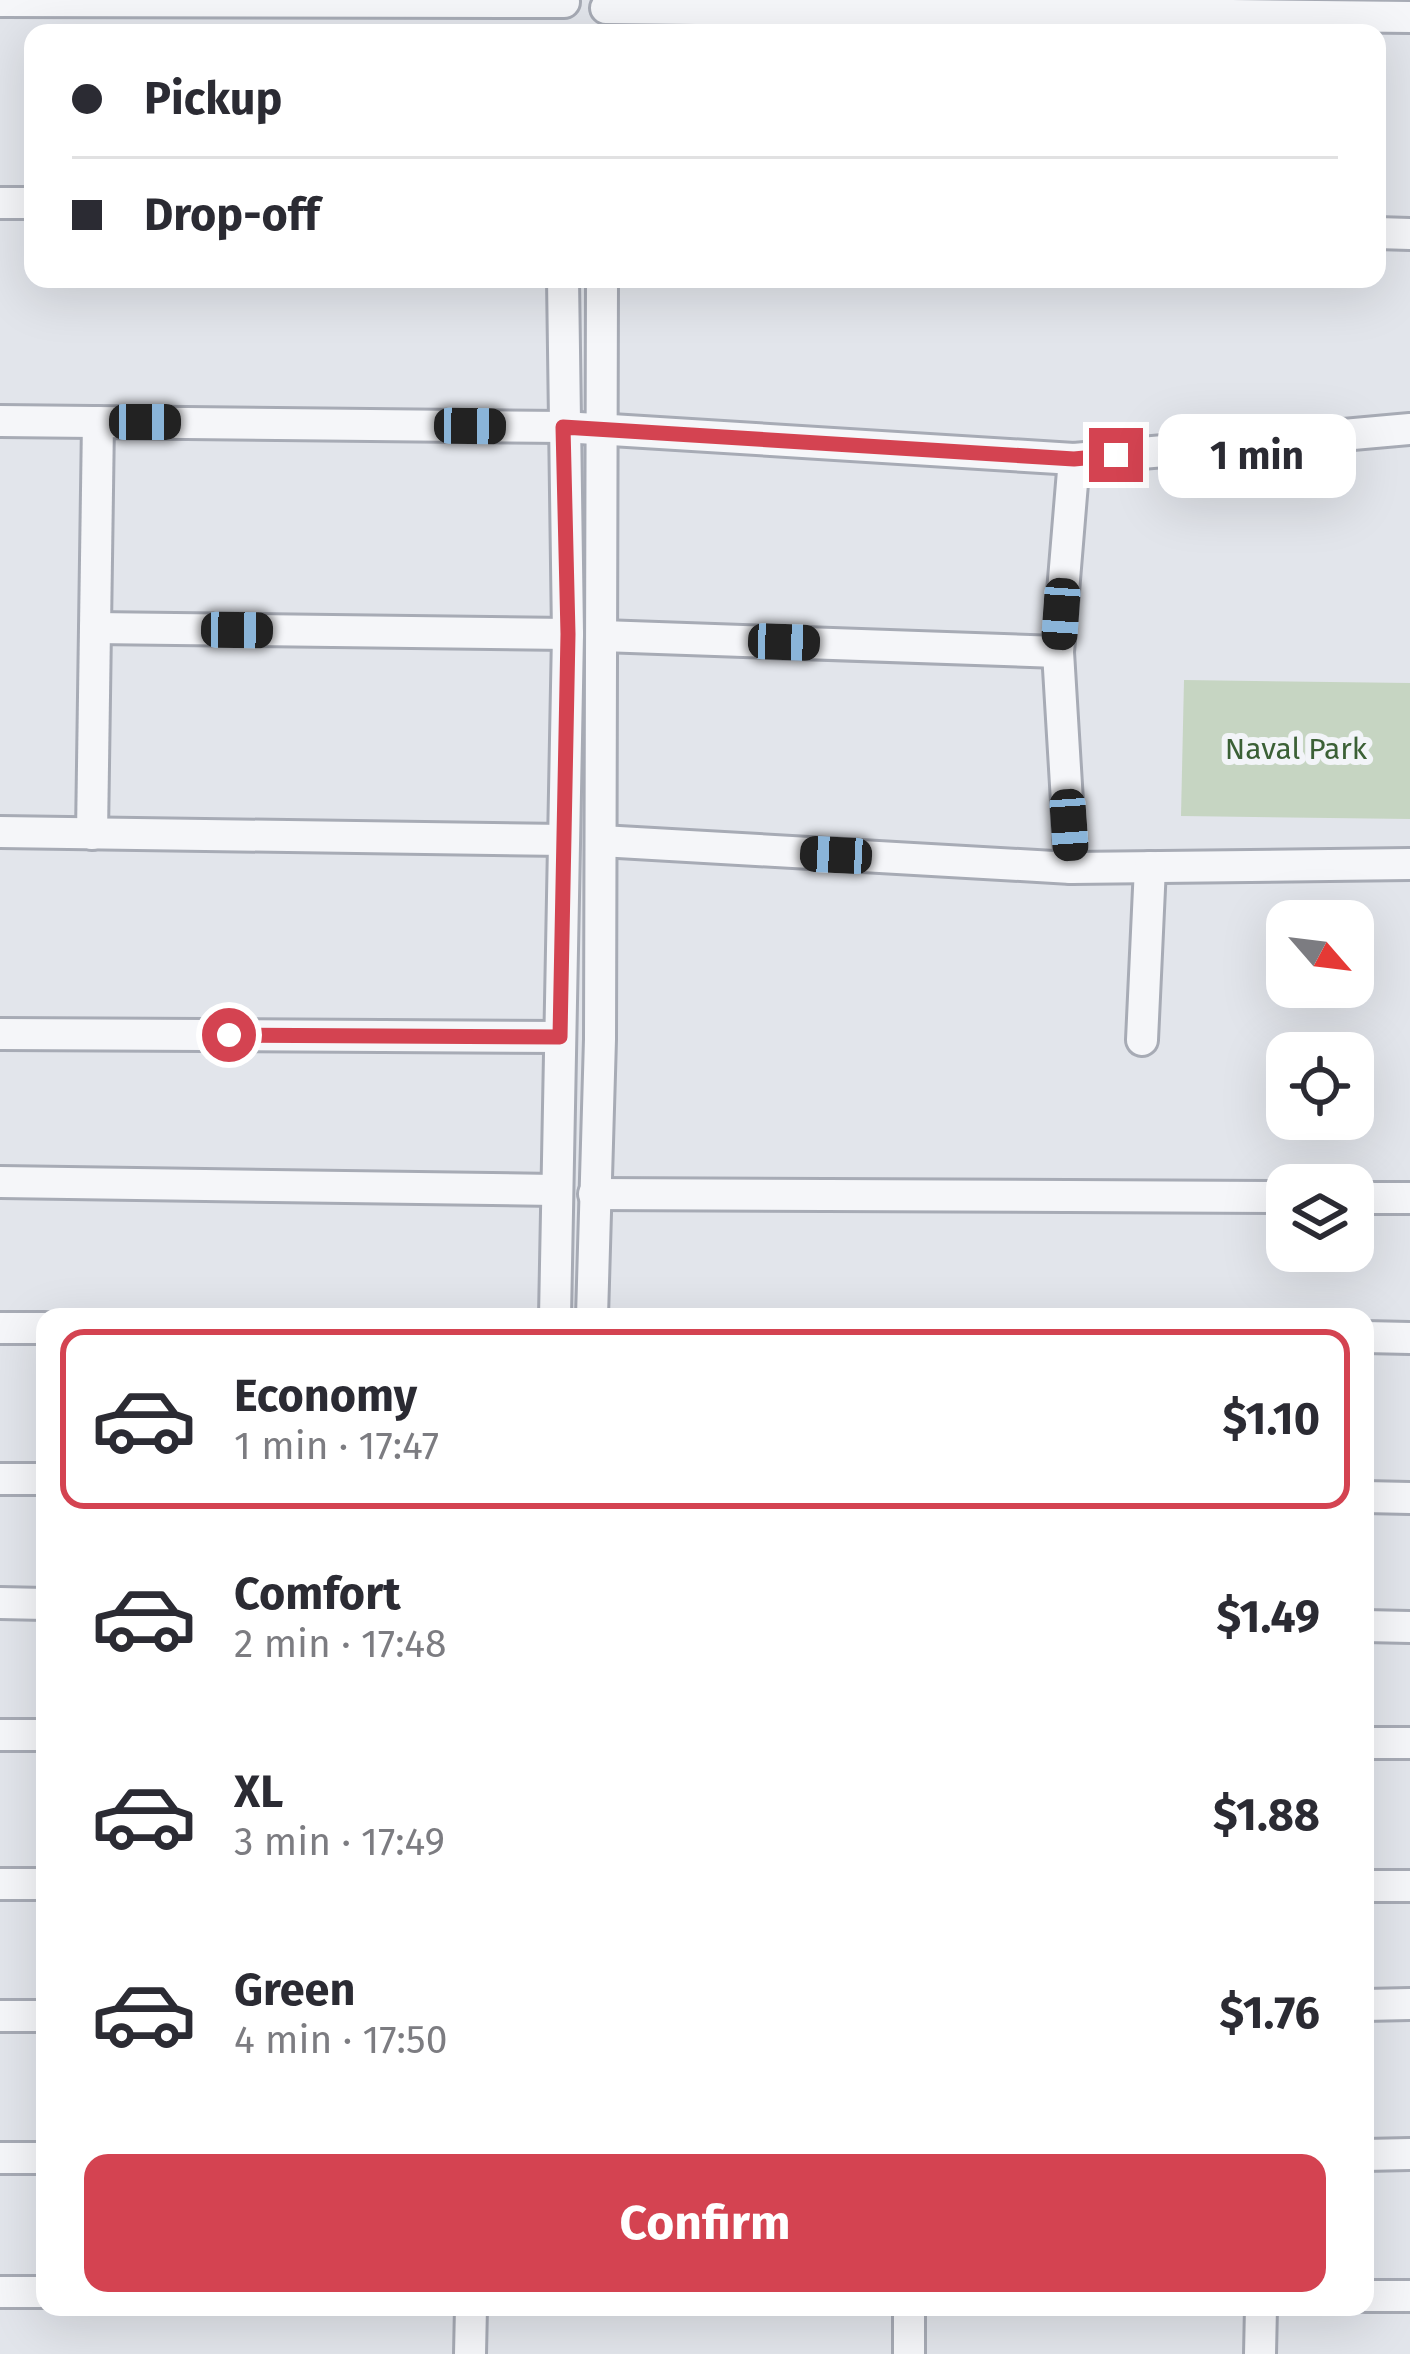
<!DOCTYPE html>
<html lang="en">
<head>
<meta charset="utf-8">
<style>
	:root { --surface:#fff; --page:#f7f7f7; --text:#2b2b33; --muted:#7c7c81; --line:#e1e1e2; --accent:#d44351 }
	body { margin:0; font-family:"Fira Sans",sans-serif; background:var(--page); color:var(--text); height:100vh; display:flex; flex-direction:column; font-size:45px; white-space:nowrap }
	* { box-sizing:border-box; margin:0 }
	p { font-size:39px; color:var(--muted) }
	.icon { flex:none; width:66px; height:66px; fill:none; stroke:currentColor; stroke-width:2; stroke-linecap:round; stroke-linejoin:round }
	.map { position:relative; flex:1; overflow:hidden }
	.sheet { position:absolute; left:36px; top:1308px; width:1338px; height:1008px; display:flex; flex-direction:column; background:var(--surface); border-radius:24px; box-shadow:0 12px 48px #0002 }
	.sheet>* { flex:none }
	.hud { position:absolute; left:24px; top:24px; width:1362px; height:264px; border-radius:24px; box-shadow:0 12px 48px #0002; display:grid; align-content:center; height:264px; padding:0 48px; background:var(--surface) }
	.needle { width:78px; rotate:118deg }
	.tools { position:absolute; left:1266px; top:900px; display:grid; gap:24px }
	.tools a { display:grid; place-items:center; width:108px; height:108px; border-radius:24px; background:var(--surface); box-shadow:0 12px 48px #0002; font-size:60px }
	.end { position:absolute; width:54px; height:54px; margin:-27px; border:15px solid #d44351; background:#fff; box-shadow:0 0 0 6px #fff }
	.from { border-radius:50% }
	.bubble { position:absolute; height:84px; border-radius:24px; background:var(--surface); box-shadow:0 12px 48px #0002; font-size:39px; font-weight:700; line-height:84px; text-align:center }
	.car { position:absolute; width:36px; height:72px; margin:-36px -18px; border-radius:15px; box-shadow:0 0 9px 3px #0007; background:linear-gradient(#222 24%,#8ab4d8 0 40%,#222 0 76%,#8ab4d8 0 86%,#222 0) }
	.hud b { display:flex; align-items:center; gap:42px; height:114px; font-size:45px }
	.hud b+b { border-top:3px solid var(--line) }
	.hud i { width:30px; height:30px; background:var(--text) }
	ul { padding:21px 0 0; list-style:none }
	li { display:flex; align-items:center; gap:36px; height:180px; margin:0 24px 18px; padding:0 24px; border:6px solid transparent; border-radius:24px }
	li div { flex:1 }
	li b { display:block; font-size:45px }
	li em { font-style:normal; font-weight:700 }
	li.on { border-color:var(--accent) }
	li>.icon { width:108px; height:108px; stroke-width:1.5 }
	.cta { display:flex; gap:24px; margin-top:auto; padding:24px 48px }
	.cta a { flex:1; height:138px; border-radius:24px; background:var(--accent); color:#fff; font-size:48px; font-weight:700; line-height:138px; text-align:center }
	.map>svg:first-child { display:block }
	.green { fill:#c6d5c2 }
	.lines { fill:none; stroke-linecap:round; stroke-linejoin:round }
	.minor-casing { stroke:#a7abb5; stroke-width:36 }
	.minor { stroke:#f5f6f9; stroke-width:30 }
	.route { stroke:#d44351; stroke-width:15 }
	.labels { text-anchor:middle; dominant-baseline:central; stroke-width:12; stroke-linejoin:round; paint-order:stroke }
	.park-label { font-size:30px; fill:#3b6036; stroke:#f2f4f8 }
</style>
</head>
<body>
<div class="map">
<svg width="1410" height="2354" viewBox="0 0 1410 2354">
	<rect width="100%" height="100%" fill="#e2e5eb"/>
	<path class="green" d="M1184,680L1410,683V819L1181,816Z"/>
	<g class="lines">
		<defs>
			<g id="minor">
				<path d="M0,1L564,2"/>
				<path d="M606,8L1410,17"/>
				<path d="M0,203H33"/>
				<path d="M1377,233L1410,234"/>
				<path d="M0,421L563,427L1074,459L1410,429"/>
				<path d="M95,628L568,634"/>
				<path d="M602,636L1058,652"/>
				<path d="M0,832L564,840"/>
				<path d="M92,834L98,422"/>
				<path d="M601,841L1071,868L1410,864"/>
				<path d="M1071,868L1058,652L1074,459"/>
				<path d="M0,1034L560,1037"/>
				<path d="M1142,1040L1150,867"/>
				<path d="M0,1182L555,1190"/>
				<path d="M594,1194L1287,1197"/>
				<path d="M1353,1198H1410"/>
				<path d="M555,1317L568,634L563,279"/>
				<path d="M592,1317L600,1039L602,279"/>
				<path d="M0,1328H45"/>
				<path d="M1365,1337L1410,1338"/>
				<path d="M0,1479H45"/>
				<path d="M1365,1497L1410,1498"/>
				<path d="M0,1603L45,1604"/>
				<path d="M1365,1626L1410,1627"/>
				<path d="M0,1735H45"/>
				<path d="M1365,1743H1410"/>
				<path d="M0,1884H45"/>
				<path d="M1365,1886H1410"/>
				<path d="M1365,2005L1410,2004"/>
				<path d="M0,2016H45"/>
				<path d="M1365,2155L1410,2154"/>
				<path d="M0,2158H45"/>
				<path d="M0,2292H45"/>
				<path d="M1365,2296H1410"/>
				<path d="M470,2354L471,2307"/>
				<path d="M909,2354V2307"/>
				<path d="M1260,2354L1261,2307"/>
			</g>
		</defs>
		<use href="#minor" class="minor-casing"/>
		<use href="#minor" class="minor"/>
	</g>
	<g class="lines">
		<path class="route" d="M229,1035L560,1037L568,634L563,427L1074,459L1116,455"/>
	</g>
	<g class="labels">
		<g class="park-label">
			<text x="1296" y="749">Naval Park</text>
		</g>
	</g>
</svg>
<div class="tools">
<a><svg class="needle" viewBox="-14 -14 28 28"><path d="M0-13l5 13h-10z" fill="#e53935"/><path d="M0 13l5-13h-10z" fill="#7c7c81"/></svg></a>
<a><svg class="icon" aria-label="locate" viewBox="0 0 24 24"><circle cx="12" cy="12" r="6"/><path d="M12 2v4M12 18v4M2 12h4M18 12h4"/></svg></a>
<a><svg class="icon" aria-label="layers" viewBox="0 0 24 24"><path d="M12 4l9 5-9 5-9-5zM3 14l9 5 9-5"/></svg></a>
</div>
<i class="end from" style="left:229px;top:1035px"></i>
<i class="end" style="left:1116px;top:455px"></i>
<div class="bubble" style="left:1158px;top:414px;width:198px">1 min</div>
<i class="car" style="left:145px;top:422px;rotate:90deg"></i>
<i class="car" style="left:470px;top:426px;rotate:91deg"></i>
<i class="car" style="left:1061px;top:614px;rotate:184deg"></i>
<i class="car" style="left:237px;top:630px;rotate:91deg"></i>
<i class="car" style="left:784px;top:642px;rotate:92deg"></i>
<i class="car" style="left:1069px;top:825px;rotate:176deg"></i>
<i class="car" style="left:836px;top:855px;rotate:273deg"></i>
<div class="hud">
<b><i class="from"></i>Pickup</b>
<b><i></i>Drop-off</b>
</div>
<section class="sheet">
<ul>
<li class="on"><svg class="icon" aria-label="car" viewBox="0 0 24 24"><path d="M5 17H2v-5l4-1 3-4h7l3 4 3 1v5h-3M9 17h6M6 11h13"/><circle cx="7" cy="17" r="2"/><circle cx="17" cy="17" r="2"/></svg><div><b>Economy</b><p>1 min · 17:47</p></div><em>$1.10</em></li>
<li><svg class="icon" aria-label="car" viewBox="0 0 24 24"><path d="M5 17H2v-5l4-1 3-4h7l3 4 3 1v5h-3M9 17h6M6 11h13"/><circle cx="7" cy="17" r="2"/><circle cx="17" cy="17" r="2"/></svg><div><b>Comfort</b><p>2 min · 17:48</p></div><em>$1.49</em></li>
<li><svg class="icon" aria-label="car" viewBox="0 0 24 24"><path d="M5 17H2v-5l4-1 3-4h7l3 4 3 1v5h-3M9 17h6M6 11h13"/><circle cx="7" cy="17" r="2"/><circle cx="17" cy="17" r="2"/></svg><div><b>XL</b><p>3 min · 17:49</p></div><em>$1.88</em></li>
<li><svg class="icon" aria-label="car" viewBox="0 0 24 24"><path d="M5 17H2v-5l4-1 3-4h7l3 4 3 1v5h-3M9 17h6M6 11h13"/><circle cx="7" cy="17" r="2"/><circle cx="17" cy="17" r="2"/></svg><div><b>Green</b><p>4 min · 17:50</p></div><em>$1.76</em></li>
</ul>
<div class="cta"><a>Confirm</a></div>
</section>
</div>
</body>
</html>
